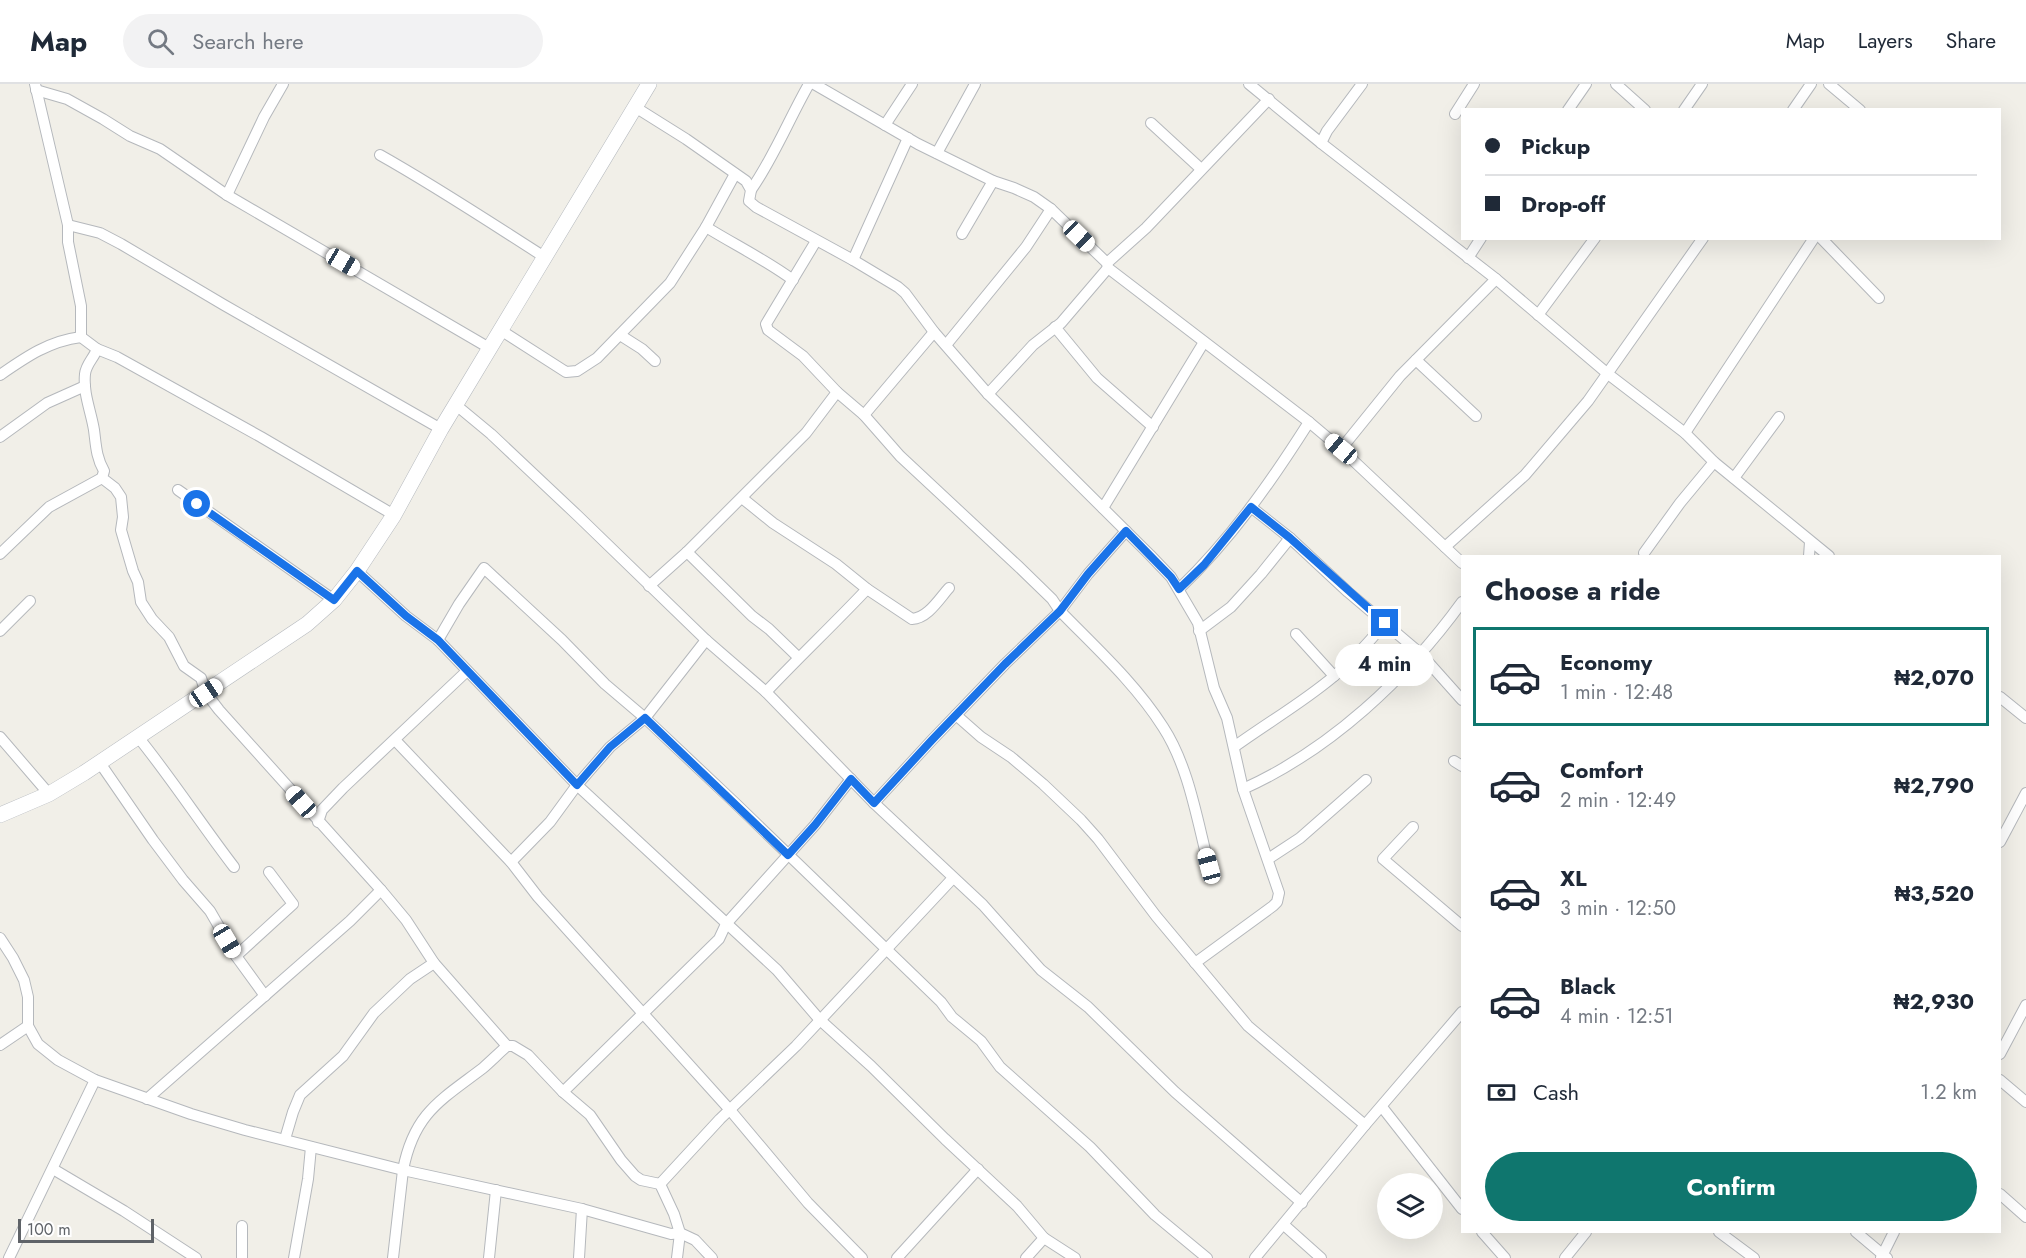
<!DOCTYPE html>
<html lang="en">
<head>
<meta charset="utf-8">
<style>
	:root { --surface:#fff; --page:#f2f2f3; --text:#1f2937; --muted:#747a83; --line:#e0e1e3; --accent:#0f766e }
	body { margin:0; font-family:Jost,sans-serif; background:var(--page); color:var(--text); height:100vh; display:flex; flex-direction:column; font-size:22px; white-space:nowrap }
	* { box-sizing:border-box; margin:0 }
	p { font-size:20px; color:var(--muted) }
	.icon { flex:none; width:33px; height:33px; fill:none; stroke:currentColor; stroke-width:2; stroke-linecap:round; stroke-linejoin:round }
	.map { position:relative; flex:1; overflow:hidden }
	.panel { position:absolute; left:1461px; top:471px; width:540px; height:678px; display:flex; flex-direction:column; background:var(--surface); border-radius:0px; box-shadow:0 6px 24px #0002 }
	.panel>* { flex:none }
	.guide { position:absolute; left:1461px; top:24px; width:540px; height:132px; border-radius:0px; box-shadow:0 6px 24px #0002; display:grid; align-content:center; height:132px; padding:0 24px; background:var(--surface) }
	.tools { position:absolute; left:1377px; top:1089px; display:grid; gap:12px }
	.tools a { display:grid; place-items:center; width:66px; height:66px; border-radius:50%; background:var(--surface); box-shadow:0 6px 24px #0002; font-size:30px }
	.scale { position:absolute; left:18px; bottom:15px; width:136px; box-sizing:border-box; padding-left:6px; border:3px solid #5f6368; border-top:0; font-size:16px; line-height:21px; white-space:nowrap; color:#5f6368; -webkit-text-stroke:4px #fff; paint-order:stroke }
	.end { position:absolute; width:27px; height:27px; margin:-14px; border:8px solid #1a73e8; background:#fff; box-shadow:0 0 0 3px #fff }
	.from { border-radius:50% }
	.bubble { position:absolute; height:42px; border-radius:21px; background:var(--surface); box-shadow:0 6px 24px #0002; font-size:20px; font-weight:700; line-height:42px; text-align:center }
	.car { position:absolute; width:18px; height:36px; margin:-18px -9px; border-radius:8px; box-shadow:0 0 4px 2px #0007; background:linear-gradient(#fff 24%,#345 0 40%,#fff 0 76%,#345 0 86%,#fff 0) }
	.guide b { display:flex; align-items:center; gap:21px; height:57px; font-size:22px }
	.guide b+b { border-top:2px solid var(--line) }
	.guide i { width:15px; height:15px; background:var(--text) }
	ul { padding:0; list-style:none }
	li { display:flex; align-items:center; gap:18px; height:99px; margin:0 12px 9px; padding:0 12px; border:3px solid transparent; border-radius:0px }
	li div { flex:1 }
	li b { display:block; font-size:22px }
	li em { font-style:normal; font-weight:700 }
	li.current { border-color:var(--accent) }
	li>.icon { width:54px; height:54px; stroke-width:1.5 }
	h2 { padding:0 24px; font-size:27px; line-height:72px }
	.pay { display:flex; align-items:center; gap:15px; height:66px; padding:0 24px; font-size:22px }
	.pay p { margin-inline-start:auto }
	.cta { display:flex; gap:12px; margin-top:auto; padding:12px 24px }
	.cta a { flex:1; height:69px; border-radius:36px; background:var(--accent); color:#fff; font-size:24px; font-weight:700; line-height:69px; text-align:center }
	header { display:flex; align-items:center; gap:36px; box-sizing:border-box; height:84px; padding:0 30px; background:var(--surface); border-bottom:2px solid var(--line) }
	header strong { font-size:28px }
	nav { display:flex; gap:33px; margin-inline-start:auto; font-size:21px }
	.search { width:420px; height:54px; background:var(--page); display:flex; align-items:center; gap:15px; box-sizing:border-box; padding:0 21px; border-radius:33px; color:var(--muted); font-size:22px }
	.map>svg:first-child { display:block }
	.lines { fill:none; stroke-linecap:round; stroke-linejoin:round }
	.street-casing { stroke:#b5b8bc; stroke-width:12 }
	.secondary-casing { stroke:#b6babf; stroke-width:16 }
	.street { stroke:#fff; stroke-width:10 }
	.secondary { stroke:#fff; stroke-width:15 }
	.route { stroke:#1a73e8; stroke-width:8 }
</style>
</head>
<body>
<header>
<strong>Map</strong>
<div class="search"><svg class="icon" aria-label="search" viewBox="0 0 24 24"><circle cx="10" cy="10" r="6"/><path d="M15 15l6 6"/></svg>Search here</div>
<nav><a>Map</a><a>Layers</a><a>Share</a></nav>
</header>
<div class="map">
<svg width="2026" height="1174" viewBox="0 0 2026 1174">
	<rect width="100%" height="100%" fill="#f1efe8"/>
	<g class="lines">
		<defs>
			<g id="street">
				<path d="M35,0L68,141V158L81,222V253L97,265C94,274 86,280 85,290C83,310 91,327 94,346C96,361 96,373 104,387L102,394L115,404L121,413L123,433L121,446L133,487L138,498L141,518L152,535L169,553L184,582L201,594L206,609L219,626L381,806L406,836L434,879L507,962H513L528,971L563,1008L590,1031L621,1076L635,1092L641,1096L660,1100"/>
				<path d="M814,0L918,60L993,97L1014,104L1034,113L1051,125L1107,179L1108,184L1309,338L1341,365L1462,479"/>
				<path d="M1249,0L1321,59L1496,195L1608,290L1685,349L1714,378L1829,472"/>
				<path d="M1616,0L1645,26"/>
				<path d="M1829,0L1860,26"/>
				<path d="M36,6L67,15L103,35L130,52L160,65L227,111L491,265"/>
				<path d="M635,23L686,55L746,97L751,106L749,117L756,123L853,176L898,203L905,209L934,248L988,310L1150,471L1171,493L1198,539L1214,604L1227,634L1243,705L1279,809L1277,818L1273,822L1195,879"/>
				<path d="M1568,26L1586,0"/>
				<path d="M1684,26L1702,0"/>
				<path d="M1793,26L1811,0"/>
				<path d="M1455,30L1474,0"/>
				<path d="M1151,39L1201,85"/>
				<path d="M885,41L912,0"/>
				<path d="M1321,59L1327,47L1362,0"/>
				<path d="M937,69L975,0"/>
				<path d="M380,71C437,103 491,139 546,174"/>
				<path d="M751,106C774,73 789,35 809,0"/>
				<path d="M227,111L264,33L283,0"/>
				<path d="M68,141L100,149L121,160L224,221L441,345"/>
				<path d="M706,143C735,161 766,176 793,196"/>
				<path d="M962,150L993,97"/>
				<path d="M1821,154L1879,214"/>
				<path d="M816,157L766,240L768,246L803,272L837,308L864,331L900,372L1018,482L1052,515L1060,527"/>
				<path d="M1468,174L1481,154"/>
				<path d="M853,176L908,54"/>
				<path d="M1107,179L1146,144L1269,15"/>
				<path d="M1538,231L1595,154"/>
				<path d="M1055,243L1097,294L1153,343"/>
				<path d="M502,247L566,288L577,287L597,274L670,199L706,143L735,90"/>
				<path d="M620,251L642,265L655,277"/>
				<path d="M946,261L1026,163L1051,125"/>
				<path d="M97,265L117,273L261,353L394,431"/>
				<path d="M1416,276L1476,332"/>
				<path d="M0,291C26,273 49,257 81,253"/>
				<path d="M988,310L1033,261L1061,239L1108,184"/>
				<path d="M456,321L491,350L578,432L706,556L766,608L874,719L983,821L1041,886L1088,923L1175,1008L1302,1119"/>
				<path d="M864,331L934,248"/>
				<path d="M1685,349L1814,154"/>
				<path d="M0,353L47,319L85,302"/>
				<path d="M1341,365L1400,292L1496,195"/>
				<path d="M1734,394L1779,333"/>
				<path d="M178,406L334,516"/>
				<path d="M742,414L773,439L836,480L867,505L912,535C928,534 939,515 949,504"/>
				<path d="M1251,423L1290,454L1348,508L1420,569L1462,616"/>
				<path d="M1103,424L1204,258"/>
				<path d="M1445,463L1525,391L1588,317L1703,154"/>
				<path d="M687,468L752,532L769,545L798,573"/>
				<path d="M1644,469L1680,419L1714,378"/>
				<path d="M0,470L49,423L102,394"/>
				<path d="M1809,472L1810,458"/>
				<path d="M357,487L406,532L438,556L577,701L777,886L819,935L871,982L945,1055L1017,1122L1044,1154L1075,1174"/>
				<path d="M649,502L687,468L806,349L837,308"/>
				<path d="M1179,505C1231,455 1271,398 1309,338"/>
				<path d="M1060,527C1096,564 1135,599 1163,643C1189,683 1197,736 1209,782"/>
				<path d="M0,547L30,517"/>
				<path d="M1199,547L1231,523L1261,490L1290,454"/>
				<path d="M1296,550L1334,592"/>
				<path d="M438,556L459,520L484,484L562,556L605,600L645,634L735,719L941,918L952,933L981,957L1000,983L1090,1063L1155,1131L1207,1174"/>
				<path d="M766,608C799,573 834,540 867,505"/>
				<path d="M2000,613L2026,634"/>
				<path d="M956,631L981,653L1011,673L1043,700L1081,736L1098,755L1156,832L1248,942L1365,1041"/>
				<path d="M0,653L49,710"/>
				<path d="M138,653C172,695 201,740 234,783"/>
				<path d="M395,656L511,778L538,813L730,1026L808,1119L862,1174"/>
				<path d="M1234,663C1267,639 1302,619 1333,593C1352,577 1369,558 1385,539"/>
				<path d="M1454,677L1462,682"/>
				<path d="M100,679L153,756L183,796L210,827L236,872L265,912"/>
				<path d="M1243,705C1330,666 1407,594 1462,518"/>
				<path d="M874,719L932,656L1005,580L1060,527L1088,490L1126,447"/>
				<path d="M318,738L322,726L343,704L467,587"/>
				<path d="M1413,743L1383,775L1462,842"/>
				<path d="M2000,758L2026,709"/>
				<path d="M1268,775L1300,754L1366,696"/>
				<path d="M511,778L550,738L577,701L610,663L645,634L706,556"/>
				<path d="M0,854L13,874L24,896L28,913V942L38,960L58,976L95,996L191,1030L245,1046L403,1086L582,1125L671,1150L680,1149L677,1174"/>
				<path d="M236,872L293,820L269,788"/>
				<path d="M0,961L28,942"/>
				<path d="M2000,970L2026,921"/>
				<path d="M2000,996L2026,1018"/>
				<path d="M563,1008L719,855L726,840L815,741L851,695"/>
				<path d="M147,1015L350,837L381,806"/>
				<path d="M1382,1023L1462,1125"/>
				<path d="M285,1055L293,1028L300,1011L343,972L374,929L410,895L434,879"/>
				<path d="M53,1085L124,1127L196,1174"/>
				<path d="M660,1100L720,1035L796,962L953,794"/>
				<path d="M660,1100L674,1130L680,1149L695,1156L712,1174"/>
				<path d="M2000,1110L2026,1133"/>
				<path d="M1284,1141L1321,1174"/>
				<path d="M242,1142V1174"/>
				<path d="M1482,1148L1505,1174"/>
				<path d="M1719,1148L1754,1174"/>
				<path d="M1856,1148L1887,1174"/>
				<path d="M9,1174L95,996"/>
				<path d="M294,1174L308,1095L311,1063"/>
				<path d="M393,1174L403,1086C414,1029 441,1016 483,984C491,977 499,969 507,962"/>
				<path d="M489,1174L496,1106"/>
				<path d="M579,1174L582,1125"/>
				<path d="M897,1174L978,1085"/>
				<path d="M1026,1174L1044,1154"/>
				<path d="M1255,1174L1365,1041L1462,928"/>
				<path d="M1565,1174L1586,1148"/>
				<path d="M1881,1174L1894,1148"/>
			</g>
			<path id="secondary" d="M0,731L49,710L84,689L307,540L334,516L357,487L394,431L441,345L649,0"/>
		</defs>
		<use href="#street" class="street-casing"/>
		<use href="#secondary" class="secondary-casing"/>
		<use href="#street" class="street"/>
		<use href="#secondary" class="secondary"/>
	</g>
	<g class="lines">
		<path class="route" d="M197,420L334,516L357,487L406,532L438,556L577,701L610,663L645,634L788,771L815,741L851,695L874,719L932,656L1005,580L1060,527L1088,490L1126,447L1171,493L1179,505L1204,481L1251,423L1290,454L1385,539"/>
	</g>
</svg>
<div class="tools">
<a><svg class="icon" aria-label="layers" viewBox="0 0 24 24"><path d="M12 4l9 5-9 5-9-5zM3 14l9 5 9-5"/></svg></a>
</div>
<div class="scale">100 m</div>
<i class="end from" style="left:197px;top:420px"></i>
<i class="end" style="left:1385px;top:539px"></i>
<div class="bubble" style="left:1335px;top:560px;width:99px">4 min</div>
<i class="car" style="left:1079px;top:152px;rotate:134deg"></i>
<i class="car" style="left:343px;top:178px;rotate:120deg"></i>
<i class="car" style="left:1341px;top:365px;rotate:310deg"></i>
<i class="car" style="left:206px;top:609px;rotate:56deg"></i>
<i class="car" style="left:301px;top:718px;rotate:318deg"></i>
<i class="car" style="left:1209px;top:782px;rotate:345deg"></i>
<i class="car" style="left:227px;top:857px;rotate:149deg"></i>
<div class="guide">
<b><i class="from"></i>Pickup</b>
<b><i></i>Drop-off</b>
</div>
<section class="panel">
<h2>Choose a ride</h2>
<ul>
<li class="current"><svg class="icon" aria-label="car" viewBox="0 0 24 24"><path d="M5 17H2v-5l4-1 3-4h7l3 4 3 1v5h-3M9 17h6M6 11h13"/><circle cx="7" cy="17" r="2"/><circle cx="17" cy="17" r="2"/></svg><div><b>Economy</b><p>1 min · 12:48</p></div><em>₦2,070</em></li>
<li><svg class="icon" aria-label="car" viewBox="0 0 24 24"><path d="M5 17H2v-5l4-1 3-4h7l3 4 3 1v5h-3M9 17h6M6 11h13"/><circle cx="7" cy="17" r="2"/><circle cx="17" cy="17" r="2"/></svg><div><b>Comfort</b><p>2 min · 12:49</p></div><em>₦2,790</em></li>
<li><svg class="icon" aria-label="car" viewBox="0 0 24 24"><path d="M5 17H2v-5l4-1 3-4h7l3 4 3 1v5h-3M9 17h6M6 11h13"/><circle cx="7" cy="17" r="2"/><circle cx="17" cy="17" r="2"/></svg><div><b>XL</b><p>3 min · 12:50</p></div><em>₦3,520</em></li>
<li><svg class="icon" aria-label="car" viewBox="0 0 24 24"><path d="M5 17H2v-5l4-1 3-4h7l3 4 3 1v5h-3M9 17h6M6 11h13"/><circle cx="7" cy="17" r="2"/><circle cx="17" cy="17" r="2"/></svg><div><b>Black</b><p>4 min · 12:51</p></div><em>₦2,930</em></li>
</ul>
<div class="pay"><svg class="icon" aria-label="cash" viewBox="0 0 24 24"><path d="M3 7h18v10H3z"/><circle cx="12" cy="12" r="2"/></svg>Cash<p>1.2 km</p></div>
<div class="cta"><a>Confirm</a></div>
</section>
</div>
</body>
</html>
